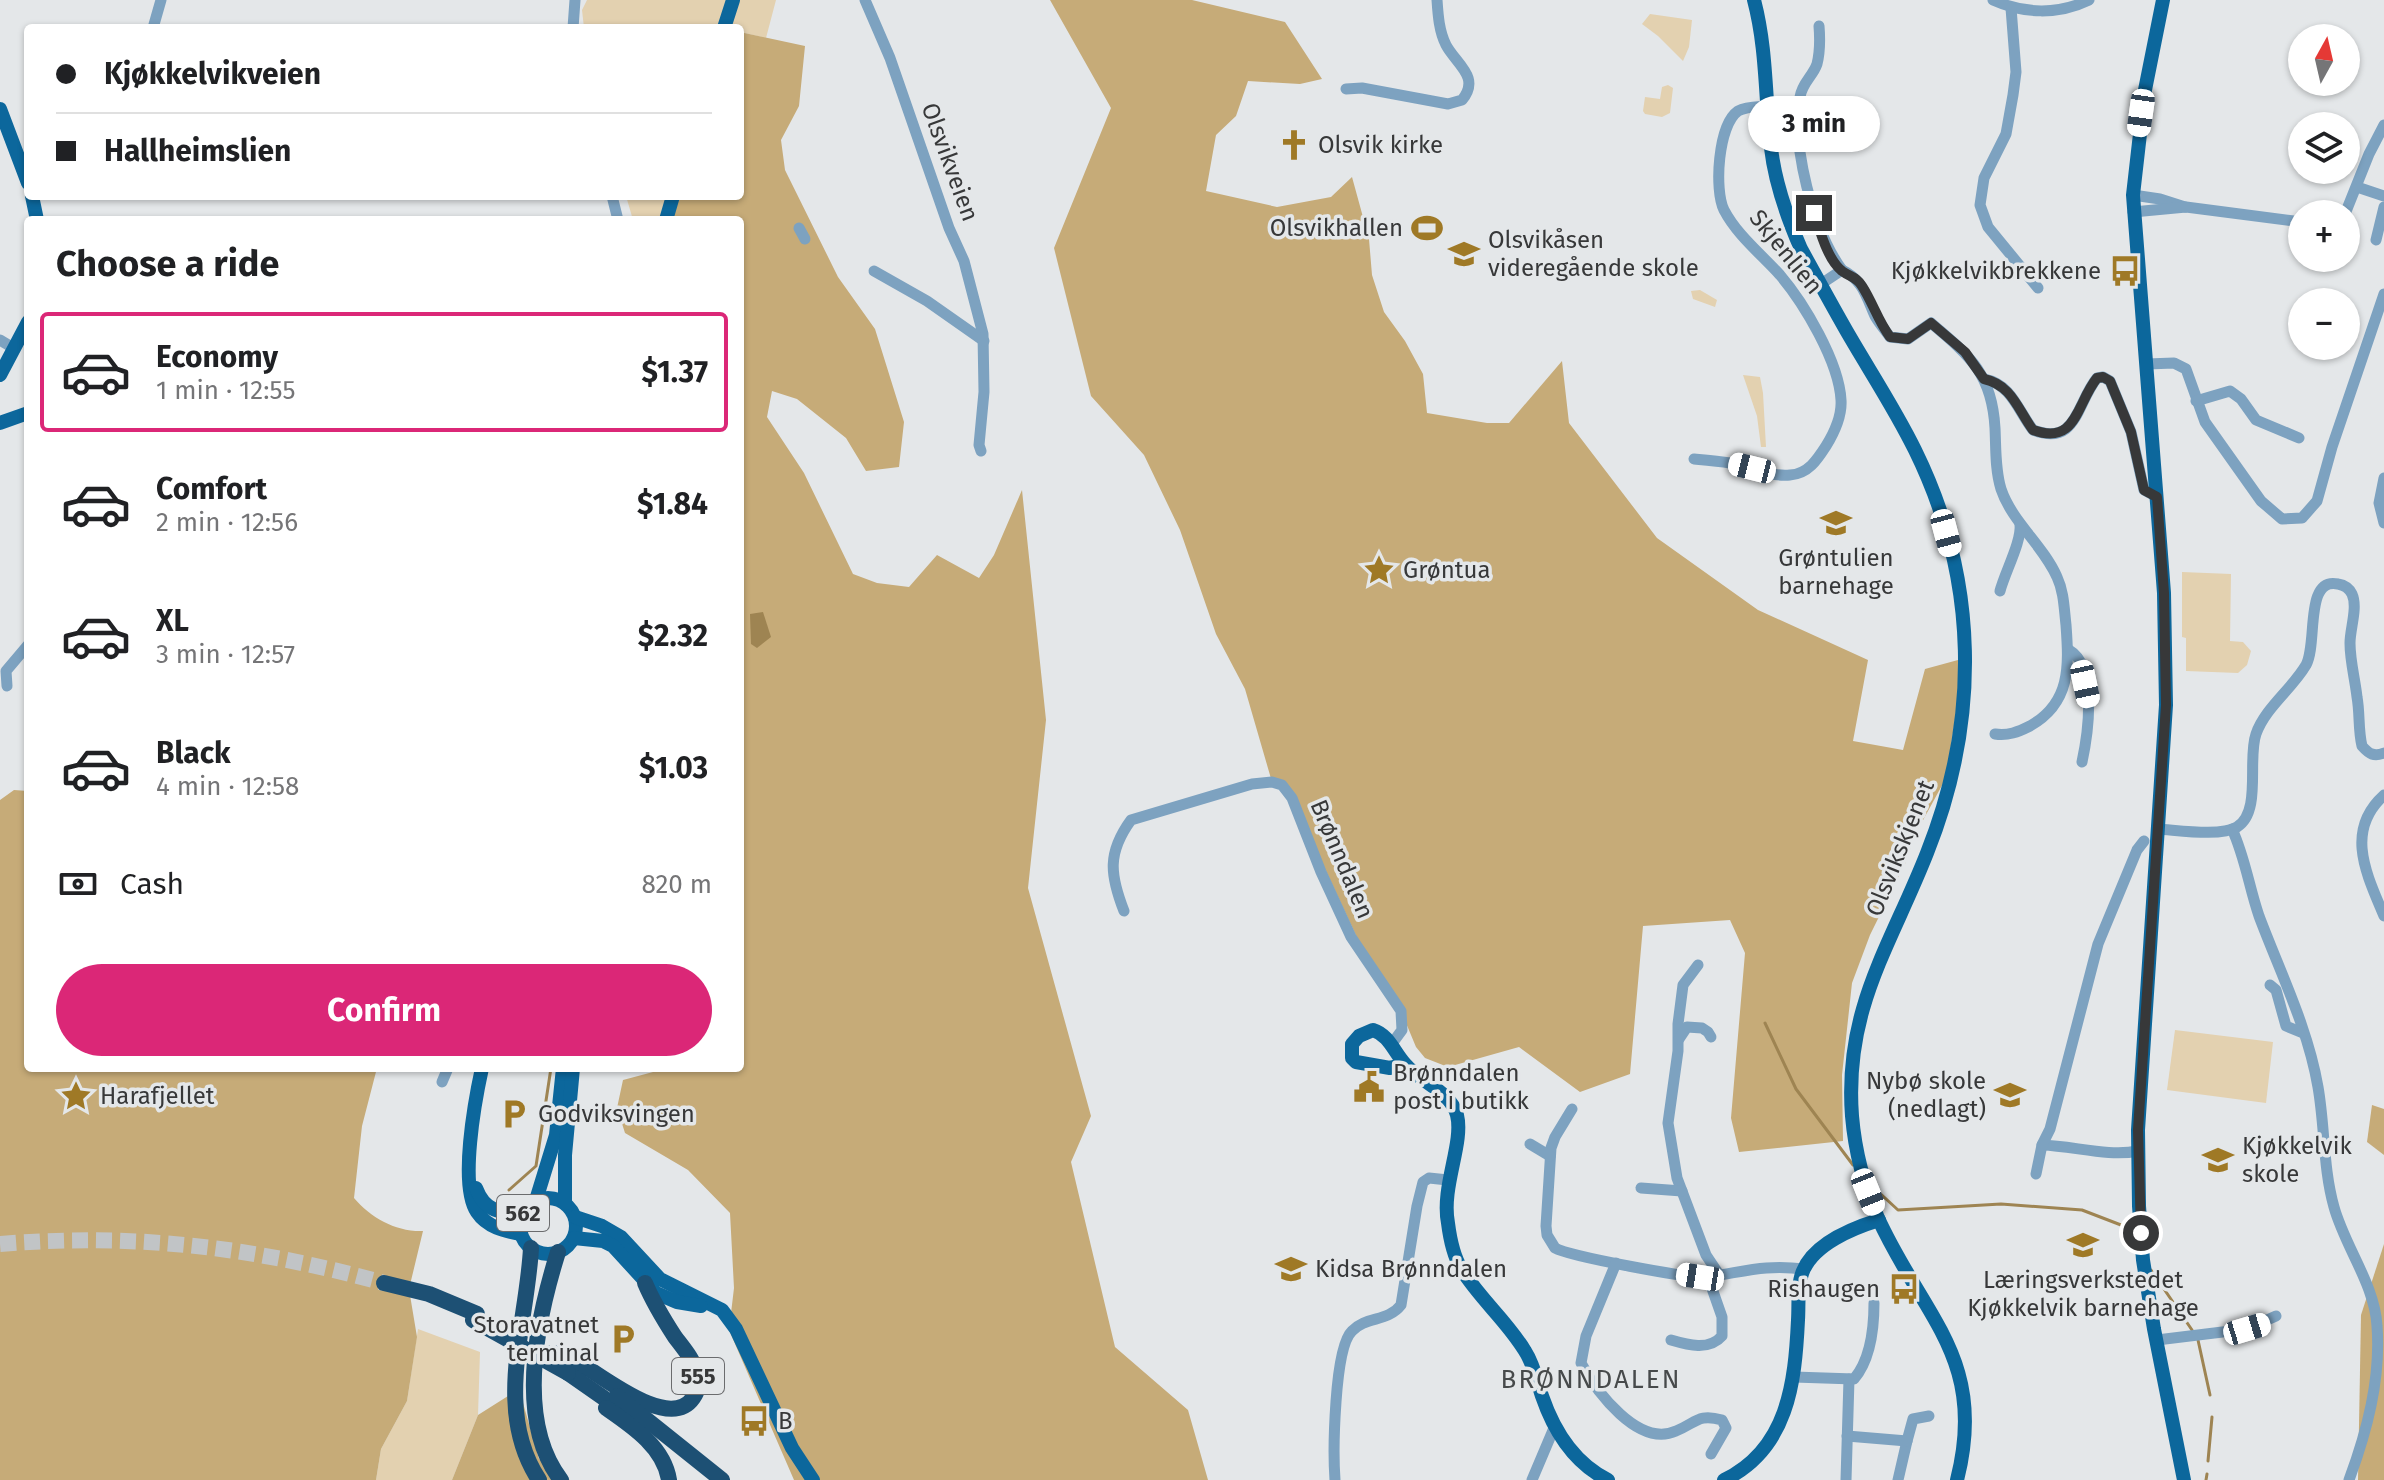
<!DOCTYPE html>
<html lang="en">
<head>
<meta charset="utf-8">
<style>
	:root { --surface:#fff; --page:#f2f2f2; --text:#202124; --muted:#757577; --line:#e0e0e0; --accent:#db2777 }
	body { margin:0; font-family:"Fira Sans",sans-serif; background:var(--page); color:var(--text); height:100vh; display:flex; flex-direction:column; font-size:30px; white-space:nowrap }
	* { box-sizing:border-box; margin:0 }
	p { font-size:26px; color:var(--muted) }
	.icon { flex:none; width:44px; height:44px; fill:none; stroke:currentColor; stroke-width:2; stroke-linecap:round; stroke-linejoin:round }
	.map { position:relative; flex:1; overflow:hidden }
	.side { position:absolute; left:24px; top:216px; width:720px; height:856px; display:flex; flex-direction:column; background:var(--surface); border-radius:8px; box-shadow:0 2px 6px #0004 }
	.side>* { flex:none }
	.guide { position:absolute; left:24px; top:24px; width:720px; height:176px; border-radius:8px; box-shadow:0 2px 6px #0004; display:grid; align-content:center; height:176px; padding:0 32px; background:var(--surface) }
	.needle { width:52px; rotate:8deg }
	.fabs { position:absolute; left:2288px; top:24px; display:grid; gap:16px }
	.fabs a { display:grid; place-items:center; width:72px; height:72px; border-radius:50%; background:var(--surface); box-shadow:0 2px 6px #0004; font-size:40px }
	.end { position:absolute; width:36px; height:36px; margin:-18px; border:10px solid #373839; background:#fff; box-shadow:0 0 0 4px #fff }
	.from { border-radius:50% }
	.bubble { position:absolute; height:56px; border-radius:28px; background:var(--surface); box-shadow:0 2px 6px #0004; font-size:26px; font-weight:700; line-height:56px; text-align:center }
	.car { position:absolute; width:24px; height:48px; margin:-24px -12px; border-radius:10px; box-shadow:0 0 6px 2px #0007; background:linear-gradient(#fff 24%,#345 0 40%,#fff 0 76%,#345 0 86%,#fff 0) }
	.guide b { display:flex; align-items:center; gap:28px; height:76px; font-size:30px }
	.guide b+b { border-top:2px solid var(--line) }
	.guide i { width:20px; height:20px; background:var(--text) }
	ul { padding:0; list-style:none }
	li { display:flex; align-items:center; gap:24px; height:120px; margin:0 16px 12px; padding:0 16px; border:4px solid transparent; border-radius:8px }
	li div { flex:1 }
	li b { display:block; font-size:30px }
	li em { font-style:normal; font-weight:700 }
	li.on { border-color:var(--accent) }
	li>.icon { width:72px; height:72px; stroke-width:1.5 }
	h2 { padding:0 32px; font-size:36px; line-height:96px }
	.pay { display:flex; align-items:center; gap:20px; height:88px; padding:0 32px; font-size:30px }
	.pay p { margin-inline-start:auto }
	.button { display:flex; gap:16px; margin-top:auto; padding:16px 32px }
	.button a { flex:1; height:92px; border-radius:48px; background:var(--accent); color:#fff; font-size:32px; font-weight:700; line-height:92px; text-align:center }
	.map>svg:first-child { display:block }
	.green { fill:#e3d1b0 }
	.forest { fill:#c6ab78 }
	.water { fill:#9e8452 }
	.lines { fill:none; stroke-linecap:round; stroke-linejoin:round }
	.stream { stroke:#9e8452; stroke-width:3 }
	.highway-tunnel { stroke:#c1c4c6; stroke-width:16; stroke-dasharray:16 8; stroke-linecap:butt }
	.minor { stroke:#7da2c0; stroke-width:11 }
	.major { stroke:#0c679c; stroke-width:14 }
	.highway { stroke:#1d5074; stroke-width:16 }
	.highway-bridge { stroke:#1d5074; stroke-width:16 }
	.route { stroke:#373839; stroke-width:10 }
	.labels { text-anchor:middle; dominant-baseline:central; stroke-width:7; stroke-linejoin:round; paint-order:stroke }
	.shield { fill:#e4e7e9; stroke:#6b6c6e; stroke-width:2 }
	.shield-label { font-size:22px; font-weight:bold; fill:#373839 }
	.poi-label { font-size:24px; fill:#373839; stroke:#e4e7e9; text-anchor:start }
	.street-label { font-size:24px; fill:#373839; stroke:#e4e7e9 }
	.neighbourhood-label { font-size:26px; letter-spacing:2px; fill:#474a4b; stroke:#e4e7e9 }
</style>
</head>
<body>
<div class="map">
<svg width="2384" height="1480" viewBox="0 0 2384 1480">
	<rect width="100%" height="100%" fill="#e4e7e9"/>
	<g class="green">
		<path d="M587,0H776L766,38L740,32V28H584L582,10Z"/>
		<path d="M1650,14L1692,20L1689,47L1683,61L1658,36L1642,24Z"/>
		<path d="M1668,85L1673,88L1670,113L1662,117L1645,114L1643,111L1645,97L1660,99L1662,87Z"/>
		<path d="M626,196H673L669,220H633Z"/>
		<path d="M1700,290L1717,300L1715,307L1693,299L1691,291Z"/>
		<path d="M1743,375L1760,377L1763,393L1766,447H1761L1757,416Z"/>
		<path d="M2182,572L2231,574L2230,641L2243,642L2251,651L2247,665L2238,673L2186,671V638L2182,637Z"/>
		<path d="M2175,1030L2273,1042L2266,1103L2167,1090Z"/>
		<path d="M418,1329L480,1352L478,1415L452,1480H376L381,1449L407,1401Z"/>
	</g>
	<g class="forest">
		<path d="M1050,0H1192L1285,22L1322,79L1300,84L1248,81L1236,116L1216,135L1206,191L1277,207L1331,197L1352,177L1369,239L1372,275L1384,312L1405,341L1423,374L1427,413L1487,423H1509L1562,361L1569,423L1657,538L1758,610L1868,660L1853,741L1903,750L1925,669L1958,660V700L1946,778L1916,833L1905,864L1870,935L1852,983L1842,1075L1843,1141L1739,1152L1731,1118L1745,953L1730,920L1643,926L1630,1074L1580,1092L1519,1047L1448,1067L1425,1058L1416,1047L1401,1011L1372,970L1292,798L1272,782L1245,689L1216,634L1180,530L1144,455L1091,396L1054,248L1111,108Z"/>
		<path d="M740,32L805,46L799,106L781,140L785,170L838,277L875,329L904,422L899,467L866,471L846,438L797,399L772,391L767,417L804,473L853,574L877,583L909,587L937,555L979,578L994,555L1022,490L1046,720L1028,888L1091,1116L1071,1162L1115,1347L1188,1410L1208,1480H794L729,1330L734,1288L730,1213L688,1170L625,1133L617,1108L623,1080L668,1068H740V220H660L667,196H740Z"/>
		<path d="M14,790L28,791V1068H377L362,1126L354,1198C371,1218 396,1232 423,1231L409,1289L417,1337L407,1401L381,1449L376,1480H0V800Z"/>
		<path d="M2372,1105L2384,1109V1155L2367,1142Z"/>
		<path d="M2384,1244V1480H2358L2361,1315Z"/>
		<path d="M519,1389L539,1459L570,1480H452L478,1415Z"/>
	</g>
	<path class="water" d="M763,612L771,637L757,648L751,644L750,614Z"/>
	<g class="lines">
		<g class="stream">
			<path d="M1765,1023L1796,1089L1853,1165"/>
			<path d="M1872,1186L1898,1210L2001,1204L2082,1210L2121,1225L2136,1247"/>
			<path d="M509,1190L536,1166L551,1068"/>
			<path d="M2151,1270L2192,1330"/>
			<path d="M2198,1340L2210,1395"/>
			<path d="M2208,1461L2212,1417"/>
			<path d="M2206,1480L2207,1474"/>
		</g>
		<path class="highway-tunnel" d="M0,1244C136,1233 253,1247 384,1283"/>
		<g class="minor">
			<path d="M865,0L890,58L949,228L964,261L983,334L984,392L979,445L981,451"/>
			<path d="M1993,0C2024,14 2058,15 2089,0"/>
			<path d="M2011,8L2016,72L2013,95L2006,134L1984,178L1980,205L1988,227L2038,288"/>
			<path d="M1819,26C1820,38 1820,52 1817,64C1813,76 1802,83 1800,97C1791,145 1813,230 1842,270"/>
			<path d="M153,28L161,0"/>
			<path d="M573,28L575,0"/>
			<path d="M1346,89L1362,88L1448,104L1462,100C1481,77 1456,64 1446,45C1439,31 1438,15 1437,0"/>
			<path d="M2357,187L2384,196"/>
			<path d="M2133,195L2160,199L2185,207"/>
			<path d="M612,196L618,220"/>
			<path d="M2133,212L2186,207L2302,222"/>
			<path d="M2345,214L2369,154L2384,125"/>
			<path d="M799,228L805,239"/>
			<path d="M2376,240L2384,207"/>
			<path d="M874,271L927,301L984,341"/>
			<path d="M1821,284L1842,270C1863,280 1866,296 1875,316C1879,323 1885,330 1890,337L1908,339L1931,323C1970,356 1992,374 1995,428C1996,448 1995,470 2001,489C2012,522 2043,545 2057,577C2064,592 2064,608 2066,625C2069,666 2071,703 2030,726C2018,732 2008,736 1995,734"/>
			<path d="M0,340L15,349"/>
			<path d="M2147,364L2174,363L2186,369L2205,422L2261,501L2282,519L2302,518L2317,501L2332,447L2384,294"/>
			<path d="M1984,379C2012,385 2017,409 2033,430C2077,447 2076,404 2097,378L2103,377L2110,381L2131,432L2144,490L2157,497"/>
			<path d="M2196,401L2230,391L2241,399L2256,420L2299,438"/>
			<path d="M1694,459C1706,460 1719,461 1730,463C1749,467 1771,477 1790,475C1808,474 1817,460 1826,446C1834,433 1842,415 1841,400C1839,362 1804,303 1780,275C1761,254 1737,235 1724,210C1714,190 1718,125 1738,111C1747,106 1759,107 1768,106"/>
			<path d="M2384,478L2379,503L2384,523"/>
			<path d="M2000,591C2005,572 2022,541 2020,524"/>
			<path d="M2069,650C2098,667 2088,734 2082,762"/>
			<path d="M7,686L6,671L28,645"/>
			<path d="M2384,795C2344,831 2367,875 2384,916"/>
			<path d="M2158,829C2177,830 2221,837 2237,827C2262,812 2247,759 2256,734C2265,708 2292,689 2306,665C2318,643 2304,577 2338,584C2344,585 2349,588 2352,594C2358,607 2350,629 2350,643C2350,661 2355,679 2357,697C2360,713 2358,730 2362,746C2369,754 2374,757 2384,753"/>
			<path d="M2232,829C2245,857 2249,887 2259,916C2280,972 2308,1028 2318,1087C2325,1127 2323,1168 2334,1207C2345,1247 2375,1285 2377,1326C2381,1379 2367,1431 2349,1480"/>
			<path d="M1124,911C1110,875 1107,853 1131,820L1252,784L1272,782L1282,785L1292,798L1321,872L1351,937L1401,1011L1402,1030L1391,1045"/>
			<path d="M1698,965L1683,985L1678,1024V1051L1668,1123L1677,1178L1706,1255L1718,1273"/>
			<path d="M2270,985L2276,990L2286,1026L2303,1033"/>
			<path d="M1679,1039L1687,1027L1702,1028L1708,1032L1711,1037"/>
			<path d="M442,1082L448,1068"/>
			<path d="M1572,1109L1555,1137L1551,1148L1546,1226L1547,1235L1555,1248C1569,1256 1690,1279 1706,1277C1744,1272 1764,1264 1804,1269"/>
			<path d="M1530,1144L1550,1156"/>
			<path d="M2042,1145C2074,1146 2108,1157 2138,1151"/>
			<path d="M2036,1174L2042,1145L2050,1129L2098,944L2137,850L2144,841"/>
			<path d="M1641,1188L1682,1191"/>
			<path d="M1616,1263L1586,1336L1581,1363C1596,1391 1638,1448 1676,1431C1696,1423 1698,1413 1722,1420L1726,1428L1711,1454"/>
			<path d="M1671,1340C1688,1345 1709,1351 1722,1336V1317L1708,1277"/>
			<path d="M2157,1340L2247,1329L2276,1316"/>
			<path d="M1794,1377L1854,1379C1871,1359 1874,1328 1874,1303"/>
			<path d="M1847,1436L1907,1441L1898,1480"/>
			<path d="M1907,1441L1913,1419L1929,1416"/>
			<path d="M1335,1480C1333,1453 1334,1348 1352,1331C1366,1316 1388,1322 1401,1305L1417,1206L1423,1182L1429,1178L1448,1180"/>
			<path d="M1532,1480L1554,1428"/>
			<path d="M1846,1480L1849,1379"/>
		</g>
		<g class="major">
			<path d="M1754,0C1767,49 1765,99 1771,148C1775,183 1787,217 1801,249C1816,276 1831,304 1846,330C1869,370 1895,409 1915,450C1979,580 1980,720 1927,853C1890,947 1844,1009 1852,1116C1855,1151 1864,1186 1878,1218C1923,1317 1988,1359 1957,1480"/>
			<path d="M2163,0L2145,90L2133,195L2164,593L2166,705L2138,1130L2139,1206L2143,1260L2154,1329L2184,1480"/>
			<path d="M724,28L733,0"/>
			<path d="M0,109L28,183"/>
			<path d="M32,196L37,220"/>
			<path d="M666,220L673,196"/>
			<path d="M0,375L28,322"/>
			<path d="M0,423L28,413"/>
			<path d="M1404,1064L1390,1068L1356,1062L1352,1058V1044L1359,1036L1373,1030C1389,1035 1394,1052 1405,1064C1419,1081 1451,1092 1457,1115C1464,1143 1441,1187 1448,1223C1450,1239 1453,1256 1462,1270C1480,1299 1507,1321 1525,1351C1534,1365 1537,1381 1542,1396C1554,1431 1574,1463 1608,1480"/>
			<path d="M482,1068C475,1100 459,1186 477,1212C487,1227 504,1231 521,1234"/>
			<path d="M476,1188C485,1212 500,1213 523,1213"/>
			<circle cx="548" cy="1226" r="28"/>
			<path d="M536,1200L556,1135L563,1068"/>
			<path d="M565,1203V1155L573,1068"/>
			<path d="M575,1217L602,1226L621,1237L660,1279L722,1310L736,1329L792,1448L813,1480"/>
			<path d="M574,1238L603,1241L613,1246L656,1293L677,1302L701,1306"/>
			<path d="M1724,1480C1788,1449 1795,1383 1798,1320C1799,1305 1797,1285 1803,1271C1814,1244 1853,1228 1879,1220"/>
		</g>
		<g class="highway">
			<path d="M531,1248C527,1325 493,1410 539,1480"/>
			<path d="M558,1252C537,1319 515,1420 561,1480"/>
			<path d="M384,1283L429,1294L477,1314"/>
			<path d="M550,1353C556,1354 562,1353 568,1356C594,1369 668,1434 693,1398C698,1391 699,1382 697,1374C694,1360 684,1349 675,1337C664,1320 653,1302 645,1283"/>
			<path d="M568,1373L621,1410"/>
			<path d="M617,1396L722,1480"/>
			<path d="M606,1408C632,1426 664,1447 669,1480"/>
		</g>
		<path class="highway-bridge" d="M473,1320L568,1373"/>
	</g>
	<g class="lines">
		<path class="route" d="M1814,213C1820,230 1827,259 1842,271C1850,277 1857,277 1862,286C1873,303 1878,321 1890,337L1908,339L1931,323L1965,352L1984,379C2012,385 2018,410 2033,430C2077,446 2076,404 2097,378L2103,377L2110,381L2131,432L2144,490L2157,497L2164,593L2166,705L2138,1130L2141,1233"/>
	</g>
	<defs>
		<symbol id="church-bare" viewBox="-9 -9 18 18"><path d="M-1.2-6h2.4v3.5h3.3v2.4h-3.3V6h-2.4V-.1h-3.3v-2.4h3.3Z" fill="#9f7926" stroke="#e4e7e9" stroke-width="2.5" paint-order="stroke"/></symbol>
		<symbol id="stadium-bare" viewBox="-9 -9 18 18"><path d="M0-5a6.5 5 0 1 0 0 10a6.5 5 0 1 0 0-10ZM-3.5-1.8h7v3.6h-7Z" fill="#9f7926" stroke="#e4e7e9" stroke-width="2.5" paint-order="stroke"/></symbol>
		<symbol id="school-bare" viewBox="-9 -9 18 18"><path d="M0-5L7-2L0 1L-7-2ZM-4 1L0 2.5L4 1V4Q0 6-4 4Z" fill="#9f7926" stroke="#e4e7e9" stroke-width="2.5" paint-order="stroke"/></symbol>
		<symbol id="bus-bare" viewBox="-9 -9 18 18"><path d="M-5-6H5V4H4V6H2V4H-2V6H-4V4H-5ZM-3.5-4V0h7V-4ZM-3.5 1.2v1.5H-2V1.2ZM2 1.2v1.5H3.5V1.2Z" fill="#9f7926" stroke="#e4e7e9" stroke-width="2.5" paint-order="stroke"/></symbol>
		<symbol id="sight-bare" viewBox="-9 -9 18 18"><path d="M0-6L1.8-2.2L6-1.7L2.9 1.2L3.7 5.4L0 3.3L-3.7 5.4L-2.9 1.2L-6-1.7L-1.8-2.2Z" fill="#9f7926" stroke="#e4e7e9" stroke-width="2.5" paint-order="stroke"/></symbol>
		<symbol id="civic-bare" viewBox="-9 -9 18 18"><path d="M-.6-6.5H3V-4.5H.6V-3L4-1V1h2V6H-6V1h2V-1L-.6-3ZM-1.2 2.5V6h2.4V2.5Z" fill="#9f7926" stroke="#e4e7e9" stroke-width="2.5" paint-order="stroke"/></symbol>
		<symbol id="parking-bare" viewBox="-9 -9 18 18"><path d="M-3.5-5.5H1a3.5 3.5 0 0 1 0 7H-1V5.5H-3.5ZM-1-3.4V-.6H.8a1.4 1.4 0 0 0 0-2.8Z" fill="#9f7926" stroke="#e4e7e9" stroke-width="2.5" paint-order="stroke"/></symbol>
	</defs>
	<g fill-rule="evenodd">
		<use href="#church-bare" x="1272" y="123" width="44" height="44"/>
		<use href="#stadium-bare" x="1405" y="206" width="44" height="44"/>
		<use href="#school-bare" x="1442" y="232" width="44" height="44"/>
		<use href="#bus-bare" x="2103" y="249" width="44" height="44"/>
		<use href="#school-bare" x="1814" y="501" width="44" height="44"/>
		<use href="#sight-bare" x="1357" y="548" width="44" height="44"/>
		<use href="#civic-bare" x="1347" y="1065" width="44" height="44"/>
		<use href="#school-bare" x="1988" y="1073" width="44" height="44"/>
		<use href="#sight-bare" x="54" y="1074" width="44" height="44"/>
		<use href="#parking-bare" x="492" y="1092" width="44" height="44"/>
		<use href="#school-bare" x="2196" y="1138" width="44" height="44"/>
		<use href="#school-bare" x="2061" y="1223" width="44" height="44"/>
		<use href="#school-bare" x="1269" y="1247" width="44" height="44"/>
		<use href="#bus-bare" x="1882" y="1267" width="44" height="44"/>
		<use href="#parking-bare" x="601" y="1317" width="44" height="44"/>
		<use href="#bus-bare" x="732" y="1399" width="44" height="44"/>
	</g>
	<g class="labels">
		<g class="shield">
			<rect x="497" y="1195" width="52" height="36" rx="6"/>
			<rect x="672" y="1358" width="52" height="36" rx="6"/>
		</g>
		<g class="shield-label">
			<text x="523" y="1213">562</text>
			<text x="698" y="1376">555</text>
		</g>
		<g class="poi-label">
			<text x="1318" y="145">Olsvik kirke</text>
			<text x="1403" y="228" text-anchor="end">Olsvikhallen</text>
			<text x="1488" y="240">Olsvikåsen<tspan x="1488" dy="28">videregående skole</tspan></text>
			<text x="2101" y="271" text-anchor="end">Kjøkkelvikbrekkene</text>
			<text x="1836" y="558" text-anchor="middle">Grøntulien<tspan x="1836" dy="28">barnehage</tspan></text>
			<text x="1403" y="570">Grøntua</text>
			<text x="1393" y="1073">Brønndalen<tspan x="1393" dy="28">post i butikk</tspan></text>
			<text x="1986" y="1081" text-anchor="end">Nybø skole<tspan x="1986" dy="28">(nedlagt)</tspan></text>
			<text x="100" y="1096">Harafjellet</text>
			<text x="538" y="1114">Godviksvingen</text>
			<text x="2242" y="1146">Kjøkkelvik<tspan x="2242" dy="28">skole</tspan></text>
			<text x="1315" y="1269">Kidsa Brønndalen</text>
			<text x="2083" y="1280" text-anchor="middle">Læringsverkstedet<tspan x="2083" dy="28">Kjøkkelvik barnehage</tspan></text>
			<text x="1880" y="1289" text-anchor="end">Rishaugen</text>
			<text x="599" y="1325" text-anchor="end">Storavatnet<tspan x="599" dy="28">terminal</tspan></text>
			<text x="778" y="1421">B</text>
		</g>
		<g class="street-label">
			<text transform="translate(950 162) rotate(70)">Olsvikveien</text>
			<text transform="translate(1786 252) rotate(51)">Skjenlien</text>
			<text transform="translate(1900 848) rotate(-68)">Olsvikskjenet</text>
			<text transform="translate(1342 859) rotate(67)">Brønndalen</text>
		</g>
		<g class="neighbourhood-label">
			<text x="1591" y="1379">BRØNNDALEN</text>
		</g>
	</g>
</svg>
<div class="fabs">
<a><svg class="needle" viewBox="-14 -14 28 28"><path d="M0-13l5 13h-10z" fill="#e53935"/><path d="M0 13l5-13h-10z" fill="#757577"/></svg></a>
<a><svg class="icon" aria-label="layers" viewBox="0 0 24 24"><path d="M12 4l9 5-9 5-9-5zM3 14l9 5 9-5"/></svg></a>
<a>+</a>
<a>−</a>
</div>
<i class="end from" style="left:2141px;top:1233px"></i>
<i class="end" style="left:1814px;top:213px"></i>
<div class="bubble" style="left:1748px;top:96px;width:132px">3 min</div>
<i class="car" style="left:2141px;top:113px;rotate:188deg"></i>
<i class="car" style="left:1752px;top:468px;rotate:284deg"></i>
<i class="car" style="left:1946px;top:533px;rotate:165deg"></i>
<i class="car" style="left:2085px;top:684px;rotate:168deg"></i>
<i class="car" style="left:1868px;top:1192px;rotate:158deg"></i>
<i class="car" style="left:1700px;top:1277px;rotate:279deg"></i>
<i class="car" style="left:2247px;top:1329px;rotate:73deg"></i>
<div class="guide">
<b><i class="from"></i>Kjøkkelvikveien</b>
<b><i></i>Hallheimslien</b>
</div>
<section class="side">
<h2>Choose a ride</h2>
<ul>
<li class="on"><svg class="icon" aria-label="car" viewBox="0 0 24 24"><path d="M5 17H2v-5l4-1 3-4h7l3 4 3 1v5h-3M9 17h6M6 11h13"/><circle cx="7" cy="17" r="2"/><circle cx="17" cy="17" r="2"/></svg><div><b>Economy</b><p>1 min · 12:55</p></div><em>$1.37</em></li>
<li><svg class="icon" aria-label="car" viewBox="0 0 24 24"><path d="M5 17H2v-5l4-1 3-4h7l3 4 3 1v5h-3M9 17h6M6 11h13"/><circle cx="7" cy="17" r="2"/><circle cx="17" cy="17" r="2"/></svg><div><b>Comfort</b><p>2 min · 12:56</p></div><em>$1.84</em></li>
<li><svg class="icon" aria-label="car" viewBox="0 0 24 24"><path d="M5 17H2v-5l4-1 3-4h7l3 4 3 1v5h-3M9 17h6M6 11h13"/><circle cx="7" cy="17" r="2"/><circle cx="17" cy="17" r="2"/></svg><div><b>XL</b><p>3 min · 12:57</p></div><em>$2.32</em></li>
<li><svg class="icon" aria-label="car" viewBox="0 0 24 24"><path d="M5 17H2v-5l4-1 3-4h7l3 4 3 1v5h-3M9 17h6M6 11h13"/><circle cx="7" cy="17" r="2"/><circle cx="17" cy="17" r="2"/></svg><div><b>Black</b><p>4 min · 12:58</p></div><em>$1.03</em></li>
</ul>
<div class="pay"><svg class="icon" aria-label="cash" viewBox="0 0 24 24"><path d="M3 7h18v10H3z"/><circle cx="12" cy="12" r="2"/></svg>Cash<p>820 m</p></div>
<div class="button"><a>Confirm</a></div>
</section>
</div>
</body>
</html>
